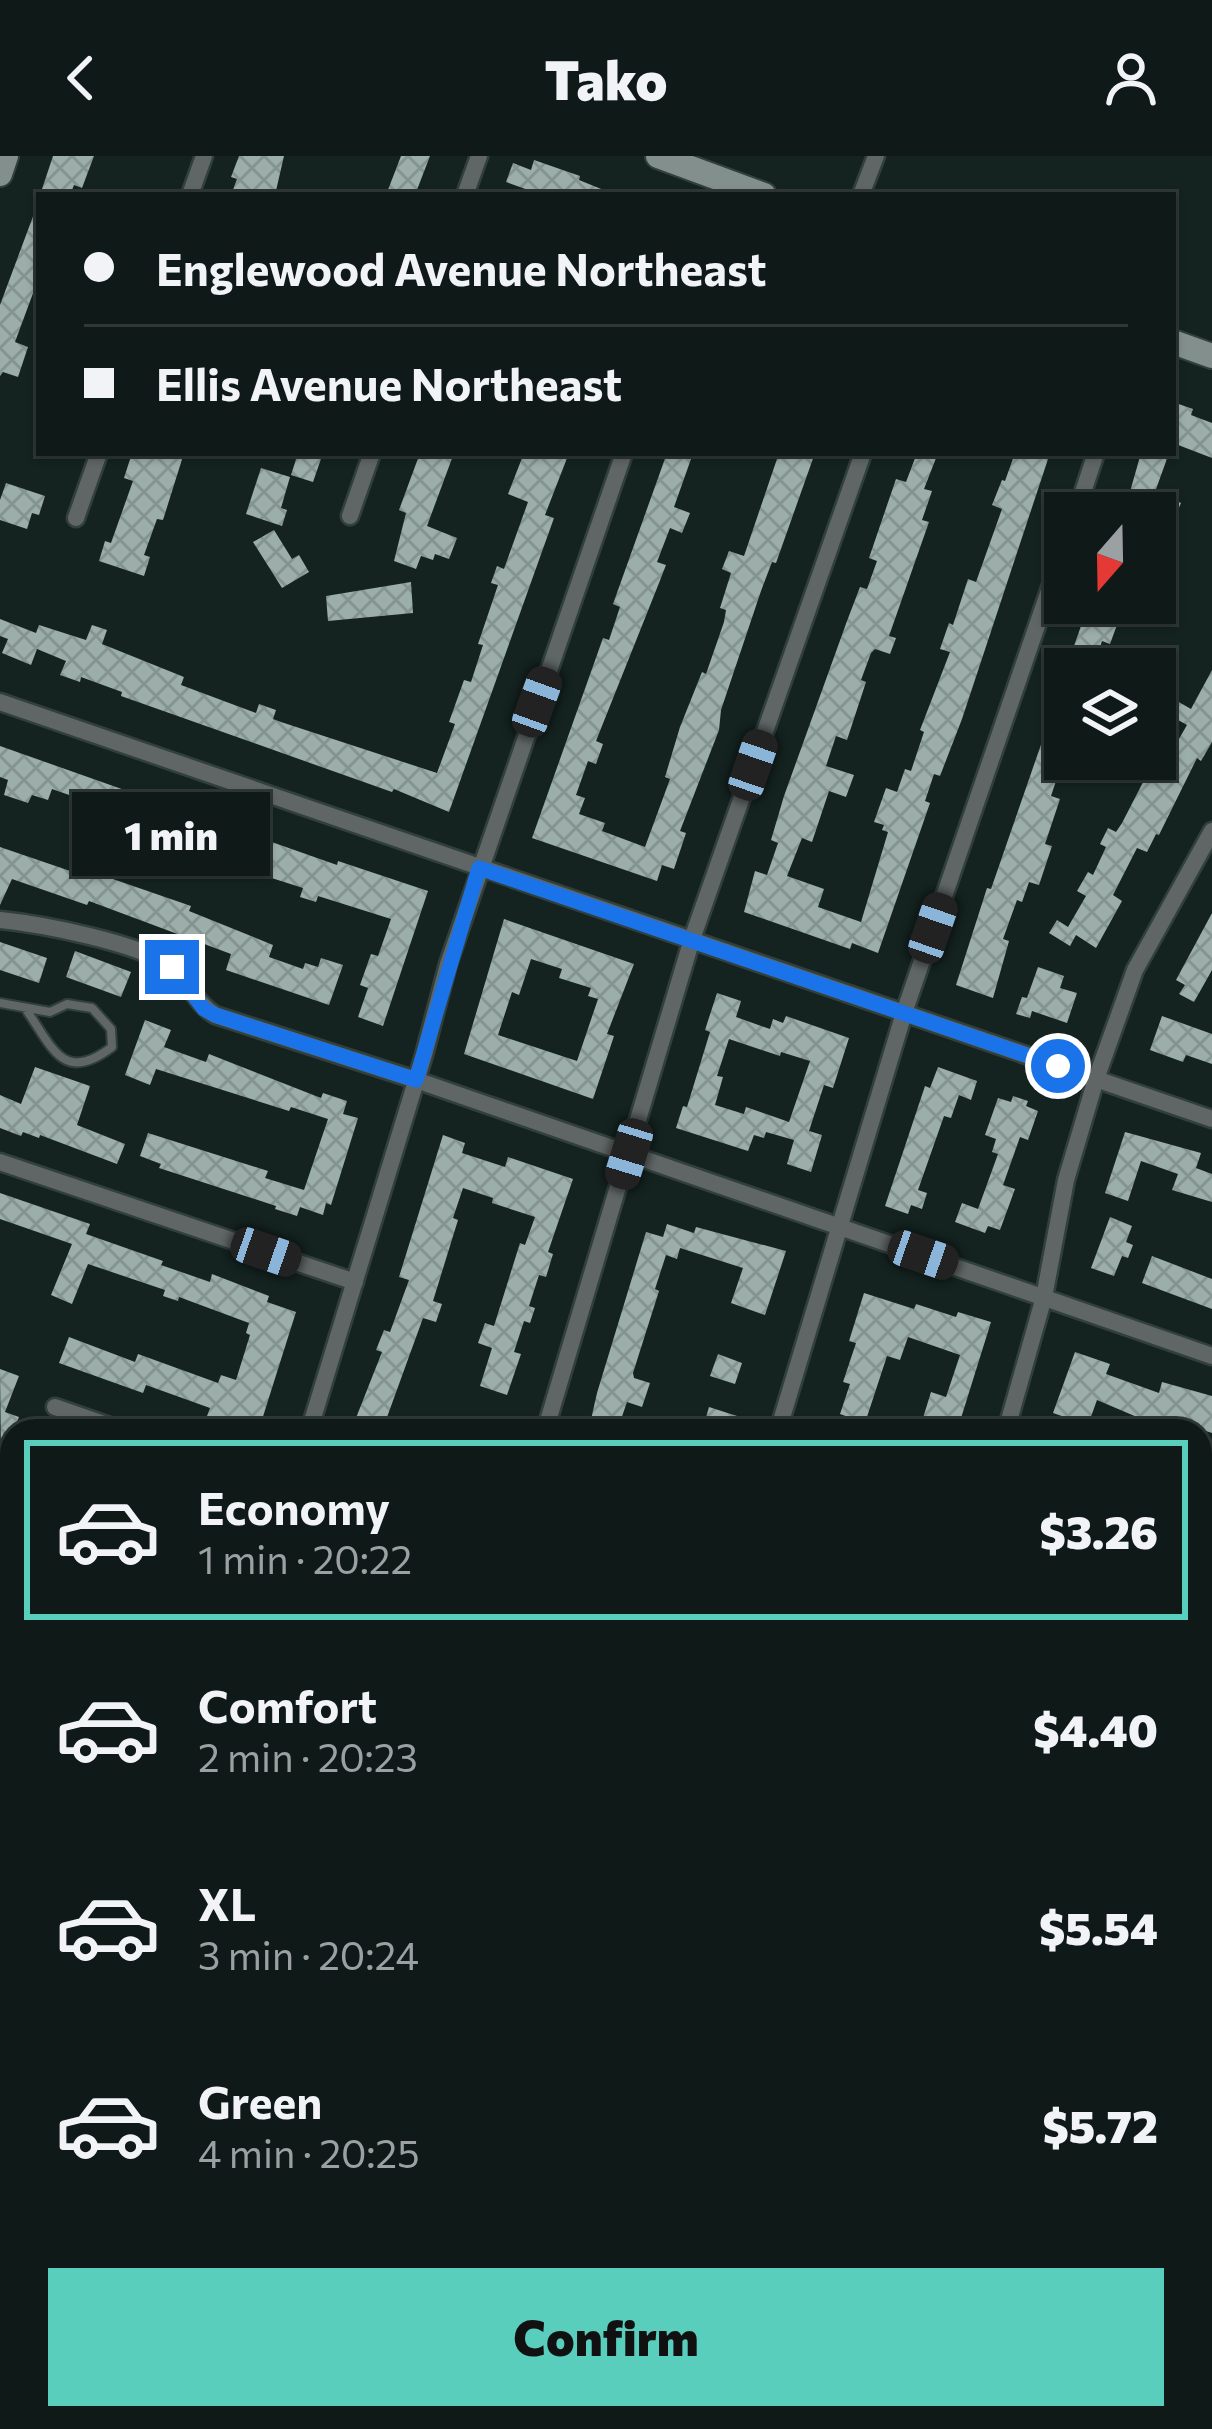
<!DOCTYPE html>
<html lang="en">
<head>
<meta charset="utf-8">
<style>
	:root { --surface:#0f1a18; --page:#1d2725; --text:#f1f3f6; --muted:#9ba1a2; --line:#2f3837; --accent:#5acebd }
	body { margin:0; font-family:Commissioner,sans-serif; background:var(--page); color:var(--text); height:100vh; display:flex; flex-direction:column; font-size:45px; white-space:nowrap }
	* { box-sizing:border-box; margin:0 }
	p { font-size:39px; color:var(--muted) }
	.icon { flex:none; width:66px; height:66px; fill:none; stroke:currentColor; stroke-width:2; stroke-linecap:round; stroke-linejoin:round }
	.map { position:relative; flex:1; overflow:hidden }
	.details { position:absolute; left:0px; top:1263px; width:1212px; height:1011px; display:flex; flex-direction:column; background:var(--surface); border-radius:36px 36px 0 0; box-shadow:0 3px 9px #0004,0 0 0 3px var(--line) }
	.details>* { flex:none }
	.hud { position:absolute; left:36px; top:36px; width:1140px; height:264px; border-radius:0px; box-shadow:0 3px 9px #0004,0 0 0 3px var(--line); display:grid; align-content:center; height:264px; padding:0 48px; background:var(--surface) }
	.needle { width:78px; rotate:200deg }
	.tools { position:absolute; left:1044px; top:336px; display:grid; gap:24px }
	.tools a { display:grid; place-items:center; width:132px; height:132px; border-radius:0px; background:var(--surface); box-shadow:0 3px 9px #0004,0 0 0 3px var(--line); font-size:60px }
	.end { position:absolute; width:54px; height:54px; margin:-27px; border:15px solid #1a73e8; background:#fff; box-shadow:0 0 0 6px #fff }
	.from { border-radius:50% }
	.bubble { position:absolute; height:84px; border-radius:0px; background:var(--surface); box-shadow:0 3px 9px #0004,0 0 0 3px var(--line); font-size:39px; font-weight:800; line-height:84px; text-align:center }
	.car { position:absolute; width:36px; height:72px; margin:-36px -18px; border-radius:15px; box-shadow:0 0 9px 3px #0007; background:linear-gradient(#222 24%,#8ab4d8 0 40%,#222 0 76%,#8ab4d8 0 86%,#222 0) }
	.hud b { display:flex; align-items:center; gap:42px; height:114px; font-size:45px }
	.hud b+b { border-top:3px solid var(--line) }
	.hud i { width:30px; height:30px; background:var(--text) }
	ul { padding:21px 0 0; list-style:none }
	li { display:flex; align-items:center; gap:36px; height:180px; margin:0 24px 18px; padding:0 24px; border:6px solid transparent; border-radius:0px }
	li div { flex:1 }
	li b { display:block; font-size:45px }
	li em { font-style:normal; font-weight:800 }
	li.selected { border-color:var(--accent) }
	li>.icon { width:108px; height:108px; stroke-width:1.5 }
	.button { display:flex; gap:24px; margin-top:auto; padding:24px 48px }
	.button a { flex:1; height:138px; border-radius:0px; background:var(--accent); color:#111; font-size:48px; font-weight:800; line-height:138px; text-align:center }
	header { display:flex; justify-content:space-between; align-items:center; height:156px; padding:0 48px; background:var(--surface); font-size:54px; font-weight:800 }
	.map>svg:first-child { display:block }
	.built { fill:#182f2c }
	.building { fill:url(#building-cross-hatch); fill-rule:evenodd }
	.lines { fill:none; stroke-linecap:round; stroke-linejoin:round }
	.lane-casing { stroke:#31403d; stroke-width:12 }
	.street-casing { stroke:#31403d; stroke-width:21 }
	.secondary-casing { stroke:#31403d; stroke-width:28 }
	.primary-casing { stroke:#31403d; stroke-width:32 }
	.lane { stroke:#5f6665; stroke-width:8 }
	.street { stroke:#5f6665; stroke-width:16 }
	.secondary { stroke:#838f8d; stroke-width:24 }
	.primary { stroke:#9faeab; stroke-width:27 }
	.route { stroke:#1a73e8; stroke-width:15 }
</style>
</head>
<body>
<header><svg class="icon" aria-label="back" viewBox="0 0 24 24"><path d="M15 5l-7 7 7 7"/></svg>Tako<svg class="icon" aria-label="person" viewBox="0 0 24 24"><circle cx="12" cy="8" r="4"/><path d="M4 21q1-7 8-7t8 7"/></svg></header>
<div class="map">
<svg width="1212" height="2273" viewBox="0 0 1212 2273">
	<defs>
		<pattern id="building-cross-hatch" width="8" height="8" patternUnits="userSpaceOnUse" patternTransform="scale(3)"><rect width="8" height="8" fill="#9caeaa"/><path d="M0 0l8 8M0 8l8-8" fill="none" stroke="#869491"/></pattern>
	</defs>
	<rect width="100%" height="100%" fill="#142320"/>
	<path class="built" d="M0,1599L12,1602V1768L0,1766Z"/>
	<g class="building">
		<path d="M53,0H94L82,32L74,29L70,39H40Z"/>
		<path d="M239,0H284L275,39H231L237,23L231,21Z"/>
		<path d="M401,0H430L415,39H386Z"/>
		<path d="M534,4L580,20L579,24L616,39H542L506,26L513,7L531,14Z"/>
		<path d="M38,47L39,121L15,186L28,191L18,221L3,216L0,220V149Z"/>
		<path d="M1173,246L1193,253L1191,259L1212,267V302L1173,287Z"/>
		<path d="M132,297H184L163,364L157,363L144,399L150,401L144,420L99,405L105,385L111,387L133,325L124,322Z"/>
		<path d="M298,297H323L313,326L291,319Z"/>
		<path d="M420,297H454L427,370L457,382L449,403L435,398L433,404L421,400L416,413L394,405L406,357L399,354Z"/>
		<path d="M524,297H569L545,359L554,362L449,656L394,633L392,636L121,540L122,536L81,521L80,526L60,519L66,505L37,493L31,509L2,497L8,483L0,480V463L36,477L39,469L86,484L92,469L107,474L102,488L184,521L181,529L256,557L259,548L276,554L273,563L281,566L437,617L455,568L449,566L464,524L471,526L483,489L478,488L498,429L491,427L497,410L504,413L528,346L508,338Z"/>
		<path d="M667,297L691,303L674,351L690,357L682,377L670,372L657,406L666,409L659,427L596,585L603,588L596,608L588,605L576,639L585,642L579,658L605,667L602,675L645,691L670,623L665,621L680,571L702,516L706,518L724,466L726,454L720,452L731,417L722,413L729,395L744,400L779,297H815L776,407L772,406L761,435L721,554L719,574L680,675L686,677L674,713L662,709L657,725L532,682L603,482L609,484L620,451L613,448Z"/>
		<path d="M917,297H938L924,333L932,335L922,364L929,366L889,480L896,482L890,498L875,493L871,497L861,524L866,526L847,584L836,580L826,610L854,619L846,641L829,635L812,686L802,682L787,720L824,733L818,751L861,766L888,676L882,674L884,669L874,666L886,632L897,636L905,613L911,615L924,576L920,574L950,496L940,493L949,467L953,469L968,423L976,426L1002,353L992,349L1002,324L1005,325L1015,297H1050L962,563L940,620L934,618L925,645L930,647L878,797L852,787L850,793L744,756L755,715L767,719L778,687L771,684L784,640L847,465L860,431L867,433L877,405L869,402L896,323L906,326Z"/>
		<path d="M1141,297H1169L1155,336L1181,347L1175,361L1158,354L1124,357Z"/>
		<path d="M261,312L290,321L281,352L287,354L282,370L246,358Z"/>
		<path d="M6,327L45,340L39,359L32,357L27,373L0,364V344Z"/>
		<path d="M274,374L292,403L299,399L309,416L282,432L253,386Z"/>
		<path d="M411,426L413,457L328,465L326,440Z"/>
		<path d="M1089,447H1125L1110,488L1102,485L1093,513H1066Z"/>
		<path d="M1212,514V586L1201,605L1197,602L1159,679L1156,678L1147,696L1137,692L1113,739L1122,745L1096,792L1076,779L1070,790L1049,777L1057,764L1068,771L1086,740L1077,735L1088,716L1093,719L1106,691L1100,688L1108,672L1116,676L1122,667L1155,603V586L1172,595L1187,569L1162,555L1170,541L1191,553Z"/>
		<path d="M1063,525L1065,598L1051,640L1060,643L1045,688L1052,690L1039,729L1029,726L1022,746L1017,744L1003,783L1009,785L993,842L956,829L987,732L991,733Z"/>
		<path d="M0,590L337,709L338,705L428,735L383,870L358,861L368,832L360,829L371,798L378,800L391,763L318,740L316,746L300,741L303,732L259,718L260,712L231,702L229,708L190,695L194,685L156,673L152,685L136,679L137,675L87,659L92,647L52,633L48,644L32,639L28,647L4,639L8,624L0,621Z"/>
		<path d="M0,691L79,718L81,712L191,750L189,755L273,789L269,801L303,813L305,807L318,811L321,802L343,809L329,849L226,814L231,798L89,745L87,749L12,723L0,749Z"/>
		<path d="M1212,757V814L1194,846L1179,838L1185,829L1176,824Z"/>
		<path d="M504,763L634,808L607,878L614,880L593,943L464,898ZM531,803L562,813L559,822L591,832L588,840L598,843L577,905L498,879L512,836L519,839Z"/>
		<path d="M0,786L47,802L39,827L0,814Z"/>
		<path d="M75,795L131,816L121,841L66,821Z"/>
		<path d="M1038,811L1064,820L1060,832L1077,837L1067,867L1032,855L1030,862L1016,858L1022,841L1027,842Z"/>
		<path d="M717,837L741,845L736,861L770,873L773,863L783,867L786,860L849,882L833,932L824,929L809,975L822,979L811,1016L787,1008L794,984L766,976L764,982L754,979L748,995L676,972L683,950L687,951L710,876L705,874ZM729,883L780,900L781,896L810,905L789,966L746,951L744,958L715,949L723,921L717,920Z"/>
		<path d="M1162,860L1212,878V908L1186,899L1183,906L1150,894Z"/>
		<path d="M145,864L171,874L164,891L206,906L209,898L321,942L323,937L347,945L343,958L358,962L331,1049L326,1047L323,1059L300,1051L297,1060L275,1053L276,1050L159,1012L161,1008L140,1000L148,977L268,1015L265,1022L304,1034L328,963L291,951L289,955L156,913L150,929L125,919Z"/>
		<path d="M35,911L90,930L77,969L125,988L117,1008L40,979L39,982L23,976L21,980L0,972V939L21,948Z"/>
		<path d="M938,911L977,925L971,944L959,939L951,962L944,960L918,1034L927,1037L922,1053L911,1049L908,1058L885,1050L925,930L930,932Z"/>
		<path d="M1013,940L1028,945L1026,950L1038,955L1028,984L1020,981L1003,1029L1015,1033L1000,1074L988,1070L985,1077L955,1066L962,1047L978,1053L998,998L992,996L996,983L985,979L998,942L1011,946Z"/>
		<path d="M1125,976L1201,997L1196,1012L1212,1018V1046L1172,1034L1178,1018L1141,1005L1128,1045L1105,1037Z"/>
		<path d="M443,979L465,987L462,997L505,1011L508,1001L573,1023L548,1096L553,1098L546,1121L539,1119L529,1150L535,1152L530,1167L524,1165L514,1196L521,1198L507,1239L480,1230L492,1192L478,1187L485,1167L494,1170L520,1087L525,1089L535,1061L492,1047L493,1042L463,1032L453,1062L458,1064L433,1145L442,1148L436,1166L423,1162L382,1275H356L359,1269L354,1267L382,1196L376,1194L384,1174L390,1176L409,1124L399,1121Z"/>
		<path d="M0,1037L90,1068L86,1078L163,1105L161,1109L210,1126L212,1118L269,1140L267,1146L296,1156L260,1270L232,1261L230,1267L207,1260L210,1252L146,1229L143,1237L59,1207L69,1181L135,1206L138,1198L218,1227L221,1219L236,1224L250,1179L246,1177L249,1167L179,1141L178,1145L163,1140L165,1134L88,1108L72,1148L51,1139L72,1088L0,1063Z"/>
		<path d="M1110,1061L1132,1070L1126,1086L1133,1089L1128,1102L1122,1100L1114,1120L1091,1112Z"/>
		<path d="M667,1068L694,1077L696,1071L786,1095L765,1159L731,1147L743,1112L680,1092L677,1103L666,1099L655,1133L659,1135L633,1217L634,1222L650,1227L642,1251L627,1246L617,1275H609L590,1268L597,1237L646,1076L663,1081Z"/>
		<path d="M1152,1100L1212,1123V1153L1142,1127Z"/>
		<path d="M864,1137L914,1153L916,1148L956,1161L958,1156L991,1166L957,1275H919L931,1236L946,1241L960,1199L908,1181L900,1204L887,1200L865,1267L840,1258L850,1228L843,1226L856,1187L849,1185Z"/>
		<path d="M1075,1196L1110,1208L1106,1218L1159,1237L1162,1226L1212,1240V1277L1166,1262L1162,1275H1140L1144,1264L1097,1244L1088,1269L1053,1257Z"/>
		<path d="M718,1198L742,1207L735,1228L710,1220Z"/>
		<path d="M0,1213L19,1220L5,1256L19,1261L1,1306Z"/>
		<path d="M709,1251L737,1260L732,1275H702Z"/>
	</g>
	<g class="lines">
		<defs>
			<g id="lane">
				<path d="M0,847L50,856L67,848L92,852L111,873L112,891C63,928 53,892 27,855"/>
				<path d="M1200,2101L1212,2087"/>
				<path d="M1053,2273L1063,2262"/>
			</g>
			<g id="street">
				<path d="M190,39L204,0"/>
				<path d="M465,39L479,0"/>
				<path d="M861,39L876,0"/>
				<path d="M1076,357L1096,297"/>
				<path d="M350,360L372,297"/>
				<path d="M76,362L99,297"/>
				<path d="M0,546L1212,963"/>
				<path d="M0,764C40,768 141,787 171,811C188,824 195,847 215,859L416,924L1212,1200"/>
				<path d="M0,1006L355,1126"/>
				<path d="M55,1251L124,1275"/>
				<path d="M309,1275L424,899L448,808L624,297"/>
				<path d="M545,1275L692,783L863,297"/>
				<path d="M778,1275L904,857L1065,388"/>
				<path d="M1006,1275L1044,1141L1066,1024L1096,923L1135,814L1212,675"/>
				<path d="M1200,1433L1212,1437"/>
				<path d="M0,1441L12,1445"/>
				<path d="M1200,1899L1212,1884"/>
				<path d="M345,2266L364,2273"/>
				<path d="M599,2273L603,2262"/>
				<path d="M862,2273L867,2262"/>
			</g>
			<g id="secondary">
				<path d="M658,0L764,39"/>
				<path d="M0,18L6,0"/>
				<path d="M1173,186L1212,200"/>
				<path d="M0,2117L12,2085"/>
			</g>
			<g id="primary">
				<path d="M0,1794L12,1797"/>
				<path d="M1200,2048L1212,2050"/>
			</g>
		</defs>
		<use href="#lane" class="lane-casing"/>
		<use href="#street" class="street-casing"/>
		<use href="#secondary" class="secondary-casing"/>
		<use href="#primary" class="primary-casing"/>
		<use href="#lane" class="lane"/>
		<use href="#street" class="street"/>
		<use href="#secondary" class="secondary"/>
		<use href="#primary" class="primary"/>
	</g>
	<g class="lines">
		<path class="route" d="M172,811L204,853L215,859L416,924L479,712L1058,910"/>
	</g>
</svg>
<div class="tools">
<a><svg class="needle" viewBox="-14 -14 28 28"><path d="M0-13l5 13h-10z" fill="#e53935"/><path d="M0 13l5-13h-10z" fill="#9ba1a2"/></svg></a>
<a><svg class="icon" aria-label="layers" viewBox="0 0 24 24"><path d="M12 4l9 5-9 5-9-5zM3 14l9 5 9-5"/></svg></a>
</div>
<i class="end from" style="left:1058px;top:910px"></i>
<i class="end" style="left:172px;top:811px"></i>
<div class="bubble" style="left:72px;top:636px;width:198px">1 min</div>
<i class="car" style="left:537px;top:546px;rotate:20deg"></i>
<i class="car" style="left:753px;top:609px;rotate:19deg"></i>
<i class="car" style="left:933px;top:772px;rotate:19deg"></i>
<i class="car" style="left:629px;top:998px;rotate:197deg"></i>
<i class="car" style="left:266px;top:1096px;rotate:109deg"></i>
<i class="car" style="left:923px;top:1099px;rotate:109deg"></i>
<div class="hud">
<b><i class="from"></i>Englewood Avenue Northeast</b>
<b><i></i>Ellis Avenue Northeast</b>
</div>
<section class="details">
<ul>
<li class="selected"><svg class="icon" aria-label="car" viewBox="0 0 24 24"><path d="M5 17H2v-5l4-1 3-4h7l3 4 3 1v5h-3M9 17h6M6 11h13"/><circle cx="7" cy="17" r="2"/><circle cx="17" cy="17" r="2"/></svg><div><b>Economy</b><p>1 min · 20:22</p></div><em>$3.26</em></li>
<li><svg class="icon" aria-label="car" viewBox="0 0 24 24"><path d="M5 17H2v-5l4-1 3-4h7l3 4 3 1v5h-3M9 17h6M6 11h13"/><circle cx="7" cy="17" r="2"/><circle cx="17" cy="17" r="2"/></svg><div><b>Comfort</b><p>2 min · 20:23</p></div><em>$4.40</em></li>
<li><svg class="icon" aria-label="car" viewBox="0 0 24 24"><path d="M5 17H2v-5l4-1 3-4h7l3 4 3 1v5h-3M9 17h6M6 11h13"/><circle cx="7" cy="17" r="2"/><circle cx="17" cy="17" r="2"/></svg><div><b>XL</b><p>3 min · 20:24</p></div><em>$5.54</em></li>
<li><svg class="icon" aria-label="car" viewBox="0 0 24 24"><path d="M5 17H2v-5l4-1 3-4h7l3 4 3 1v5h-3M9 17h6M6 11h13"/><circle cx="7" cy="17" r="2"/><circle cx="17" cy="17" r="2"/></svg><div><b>Green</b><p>4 min · 20:25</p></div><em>$5.72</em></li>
</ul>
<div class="button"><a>Confirm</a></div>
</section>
</div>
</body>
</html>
